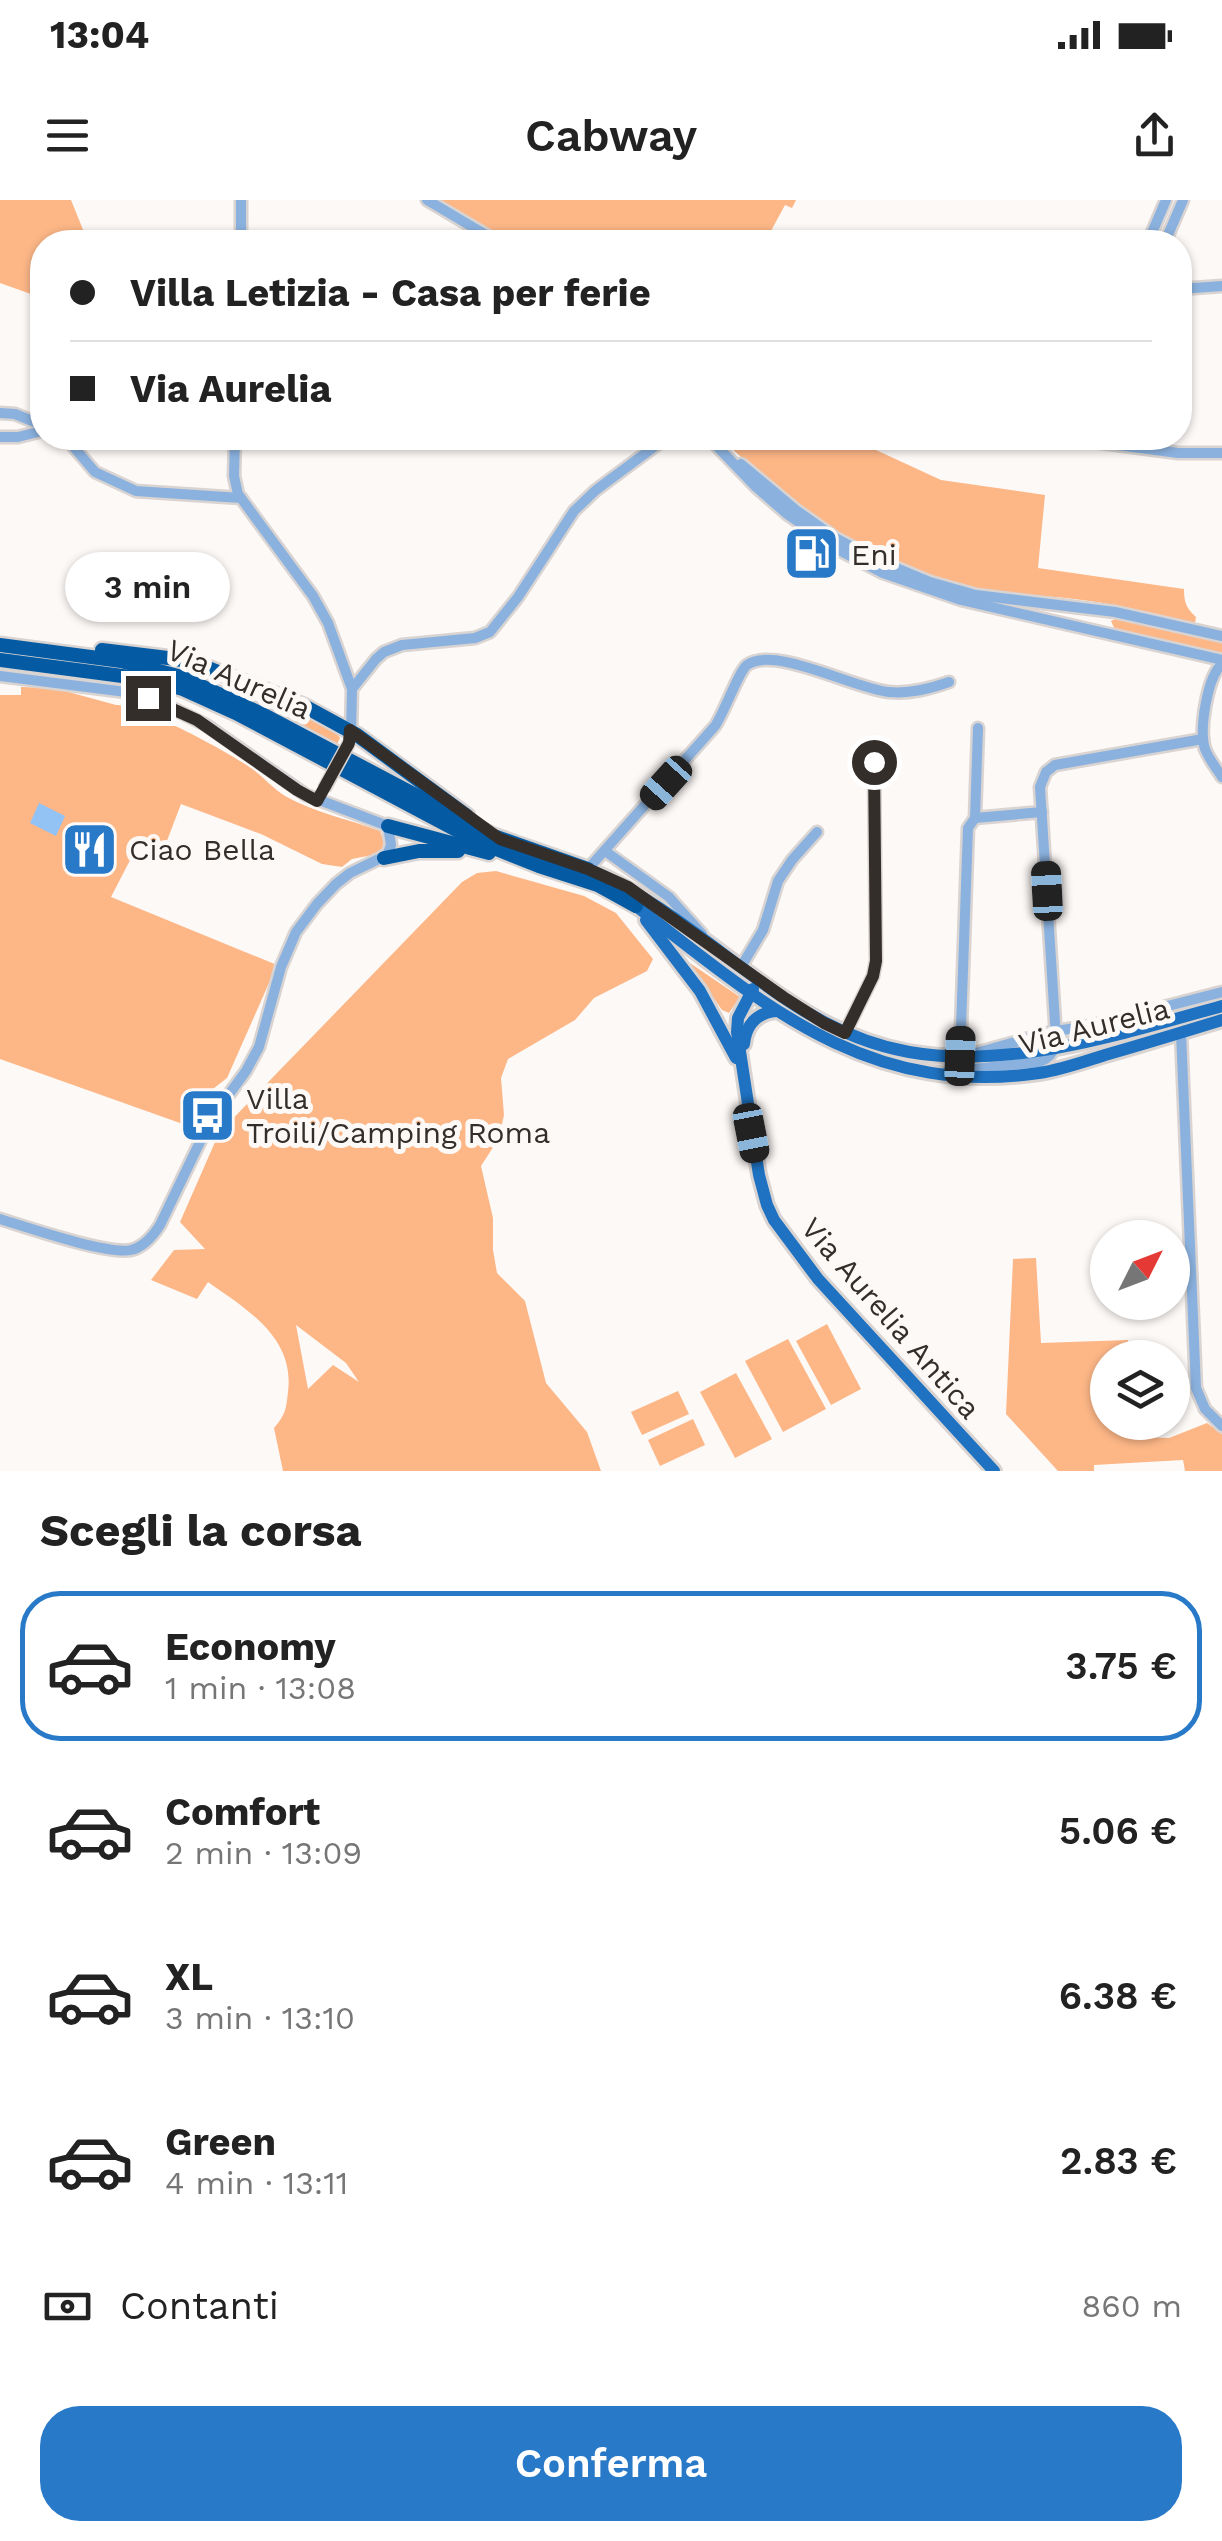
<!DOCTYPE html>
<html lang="it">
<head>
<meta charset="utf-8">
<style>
	:root { --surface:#fff; --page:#f6f6f6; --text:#222; --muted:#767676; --line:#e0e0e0; --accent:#2879c8 }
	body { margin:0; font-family:"Work Sans",sans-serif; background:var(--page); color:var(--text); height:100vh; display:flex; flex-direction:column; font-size:38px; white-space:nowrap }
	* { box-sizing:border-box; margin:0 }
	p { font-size:32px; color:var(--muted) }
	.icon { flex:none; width:55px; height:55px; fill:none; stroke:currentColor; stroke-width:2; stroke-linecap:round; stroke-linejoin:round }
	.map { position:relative; height:1271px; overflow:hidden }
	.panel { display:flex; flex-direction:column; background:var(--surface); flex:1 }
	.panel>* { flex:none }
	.guide { position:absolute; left:30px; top:30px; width:1162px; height:220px; border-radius:40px; box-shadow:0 2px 8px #0004; display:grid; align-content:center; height:220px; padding:0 40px; background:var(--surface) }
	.needle { width:65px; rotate:48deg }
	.controls { position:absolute; left:1090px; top:1020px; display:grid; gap:20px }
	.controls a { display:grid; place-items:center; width:100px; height:100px; border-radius:50%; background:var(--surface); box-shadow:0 2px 8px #0004; font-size:50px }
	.end { position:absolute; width:45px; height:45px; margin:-22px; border:12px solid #342e2a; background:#fff; box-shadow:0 0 0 5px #fff }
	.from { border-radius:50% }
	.bubble { position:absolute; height:70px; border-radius:35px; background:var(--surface); box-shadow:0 2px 8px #0004; font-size:32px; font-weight:600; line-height:70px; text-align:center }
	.car { position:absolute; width:30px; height:60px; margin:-30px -15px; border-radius:12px; box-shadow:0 0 8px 2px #0007; background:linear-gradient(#222 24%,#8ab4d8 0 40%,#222 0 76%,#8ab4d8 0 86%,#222 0) }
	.guide b { display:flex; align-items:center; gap:35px; height:95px; font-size:38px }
	.guide b+b { border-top:2px solid var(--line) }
	.guide i { width:25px; height:25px; background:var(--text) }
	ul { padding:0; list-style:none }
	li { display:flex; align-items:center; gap:30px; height:150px; margin:0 20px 15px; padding:0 20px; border:5px solid transparent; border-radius:40px }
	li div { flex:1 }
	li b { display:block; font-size:38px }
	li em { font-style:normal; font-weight:600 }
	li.on { border-color:var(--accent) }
	li>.icon { width:90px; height:90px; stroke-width:1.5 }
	h2 { padding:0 40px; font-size:45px; line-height:120px }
	.pay { display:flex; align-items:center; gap:25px; height:110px; padding:0 40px; font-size:38px }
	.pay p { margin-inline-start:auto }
	.cta { display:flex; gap:20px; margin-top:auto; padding:20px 40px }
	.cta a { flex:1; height:115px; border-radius:40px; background:var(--accent); color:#fff; font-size:40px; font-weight:600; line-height:115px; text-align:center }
	.status { display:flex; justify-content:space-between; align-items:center; height:70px; padding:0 50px; background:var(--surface); direction:ltr }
	.status svg { height:28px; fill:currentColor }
	header { display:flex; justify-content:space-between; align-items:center; height:130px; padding:0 40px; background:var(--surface); font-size:45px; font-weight:600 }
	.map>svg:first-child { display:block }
	.green { fill:#fdb787; fill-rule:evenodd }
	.water { fill:#93c2f5 }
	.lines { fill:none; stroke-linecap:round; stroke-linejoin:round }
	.minor-casing { stroke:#d9d4d2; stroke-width:15 }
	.major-casing { stroke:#d9d4d2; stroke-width:18 }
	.highway-casing { stroke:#d9d4d2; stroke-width:19 }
	.minor { stroke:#8bb2df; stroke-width:10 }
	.major { stroke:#1e72c1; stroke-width:12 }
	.highway { stroke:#045ba3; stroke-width:14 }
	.minor-bridge-casing { stroke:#d9d4d2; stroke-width:15; stroke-linecap:butt }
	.minor-bridge { stroke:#8bb2df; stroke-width:10 }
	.route { stroke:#342e2a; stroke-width:12 }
	.labels { text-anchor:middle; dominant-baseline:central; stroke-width:10; stroke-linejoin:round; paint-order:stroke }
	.poi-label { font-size:30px; fill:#342e2a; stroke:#fdf9f7; text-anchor:start }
	.street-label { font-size:30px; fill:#342e2a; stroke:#fdf9f7 }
</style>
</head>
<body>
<div class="status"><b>13:04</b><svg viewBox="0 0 49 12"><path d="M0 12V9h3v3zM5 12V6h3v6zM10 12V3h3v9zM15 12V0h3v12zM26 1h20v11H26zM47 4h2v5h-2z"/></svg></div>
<header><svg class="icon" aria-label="menu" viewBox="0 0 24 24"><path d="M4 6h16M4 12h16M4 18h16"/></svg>Cabway<svg class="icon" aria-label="share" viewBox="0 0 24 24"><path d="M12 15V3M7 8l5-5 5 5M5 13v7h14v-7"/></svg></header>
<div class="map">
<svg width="1222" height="1271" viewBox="0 0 1222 1271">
	<rect width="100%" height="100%" fill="#fdf9f7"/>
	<g class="green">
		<path d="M0,0H71L88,42H42V98L0,83Z"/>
		<path d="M437,0H796L792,8L785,5L765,42H507Z"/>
		<path d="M720,238H850L941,280L1045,295L1038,368L1184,389C1184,402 1186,408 1196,417L1195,423C1157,414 1120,405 1082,400C1038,394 994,394 952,384C857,360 790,301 720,238Z"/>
		<path d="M1119,417L1222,441V455L1115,430L1111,421Z"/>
		<path d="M21,487L54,488L116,505C142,505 233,554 255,571C265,579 274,589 285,596C316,613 348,619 380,631C384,641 385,646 378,654L352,659L342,667L322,664L261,634L181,604L165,646L141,639L111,697L277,765L227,878L209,892L194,928L0,859V495H21Z"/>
		<path d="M274,500C293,507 331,522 340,538L335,549L285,514Z"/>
		<path d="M496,671L584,696L616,713L653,759L647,771L594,798L575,820L508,859L501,878L504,915L499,938L481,966L493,1018V1050L497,1073L525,1101L546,1183L587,1232L601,1271H283L274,1228C286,1214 286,1209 288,1192C295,1137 246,1109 208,1082L197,1099L151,1080L174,1050L205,1049L180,1022L219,933L462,682L477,673ZM296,1125L346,1163L359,1182L333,1165L308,1189Z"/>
		<path d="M687,761L740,797L729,813L722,810Z"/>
		<path d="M1036,1058L1041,1143L1128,1140L1130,1157L1108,1158V1222L1135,1223L1137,1237L1169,1238L1207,1223L1222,1234V1271H1185L1183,1260L1094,1265V1271H1058L1006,1214L1013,1059Z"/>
		<path d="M827,1124L861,1189L831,1205L796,1141Z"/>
		<path d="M788,1139L826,1209L783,1232L745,1161Z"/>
		<path d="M736,1173L772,1239L735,1258L700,1192Z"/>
		<path d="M678,1191L689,1214L642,1235L631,1212Z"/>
		<path d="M693,1219L705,1245L660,1266L648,1240Z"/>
	</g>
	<path class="water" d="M39,603L65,616L56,636L30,623Z"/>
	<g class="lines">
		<defs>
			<g id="minor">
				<path d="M241,0V42"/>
				<path d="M427,0L498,42"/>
				<path d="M1148,42L1166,0"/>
				<path d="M1165,42L1183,0"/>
				<path d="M1180,89L1222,86"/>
				<path d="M0,213L15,214L42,225"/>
				<path d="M0,237H18L42,231"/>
				<path d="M66,238L95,272L136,291L241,298"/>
				<path d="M235,238L234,276L238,294L313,396L328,423L352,489"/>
				<path d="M709,238L756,287L787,314L837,349L883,373L961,400L1222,460"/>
				<path d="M1064,238L1178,253H1222"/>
				<path d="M741,264L796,310L837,339L875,359L930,382L976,395L1115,412L1222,436"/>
				<path d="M1222,464C1207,477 1199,530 1205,549C1209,559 1216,568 1222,577"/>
				<path d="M0,476L126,492L166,505L206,525L306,595L388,626L391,645L387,655L350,673L336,684L317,704L296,732L281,767L259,847L246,871L211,919L160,1025C153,1036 144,1047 131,1050C107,1055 26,1027 0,1019"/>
				<path d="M351,533L352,489L376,459L384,452L402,445L475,438L490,432L518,397L574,311L596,290L666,238"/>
				<path d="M975,618L1042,612"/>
				<path d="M605,651L669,697L702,734"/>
				<path d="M588,669L715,526C724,513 739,471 747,465C774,445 855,489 889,492C910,494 929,489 949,482"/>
				<path d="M741,767L763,730L778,681L792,660L817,632"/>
				<path d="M845,833L873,776L876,761L874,562"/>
				<path d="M1181,833L1196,1188L1205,1209L1222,1226"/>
				<path d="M976,853L1055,831L1090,826L1222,792"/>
				<path d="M960,856L968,628L975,618L978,528"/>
				<path d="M946,872L1040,862C1059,854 1056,840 1055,822L1040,587L1046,572L1055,565L1203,539"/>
			</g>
			<g id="major">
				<path d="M588,669C661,700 719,754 784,798C822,824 864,844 909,852C1011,870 1125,833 1222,806"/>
				<path d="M636,706C762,803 866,898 1039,873C1061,870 1083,862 1105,855C1144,844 1183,832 1222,820"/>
				<path d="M646,720L700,791L736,858"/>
				<path d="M753,789L738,818L737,832L759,975L767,1005L774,1020L818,1079L994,1271"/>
				<path d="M744,844C746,825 756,813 776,811"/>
			</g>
			<g id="highway">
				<path d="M0,445L121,461L182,477L262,514L491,635L588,669"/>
				<path d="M102,450L176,459L198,464L304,506L357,535L467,616"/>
				<path d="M0,460L145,479L183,489L236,513L479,642L539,666L598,685L636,706"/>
				<path d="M388,626L489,653"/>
				<path d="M384,658L419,651H458"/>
			</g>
		</defs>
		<use href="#minor" class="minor-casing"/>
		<use href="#major" class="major-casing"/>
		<use href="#highway" class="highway-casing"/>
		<use href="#minor" class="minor"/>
		<use href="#major" class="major"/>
		<use href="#highway" class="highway"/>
		<defs>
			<path id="minor-bridge" d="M324,589L349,543"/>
		</defs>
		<use href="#minor-bridge" class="minor-bridge-casing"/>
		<use href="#minor-bridge" class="minor-bridge"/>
	</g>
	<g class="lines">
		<path class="route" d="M148,498L197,520L297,590L317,601L349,543L350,530L500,639L588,669L628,687L783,797L824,823L845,833L873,776L876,761L874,562"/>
	</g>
	<defs>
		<symbol id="fuel-square" viewBox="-11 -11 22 22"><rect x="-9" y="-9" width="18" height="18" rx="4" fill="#2879c8" stroke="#fdf9f7"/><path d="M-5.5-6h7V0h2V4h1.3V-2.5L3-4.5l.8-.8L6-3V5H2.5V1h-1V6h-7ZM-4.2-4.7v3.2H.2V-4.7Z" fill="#fff"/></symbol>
		<symbol id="restaurant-square" viewBox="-11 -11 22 22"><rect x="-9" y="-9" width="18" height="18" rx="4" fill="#2879c8" stroke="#fdf9f7"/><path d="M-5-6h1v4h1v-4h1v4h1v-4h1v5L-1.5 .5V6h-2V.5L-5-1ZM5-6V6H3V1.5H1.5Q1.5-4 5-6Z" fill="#fff"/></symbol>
		<symbol id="bus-square" viewBox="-11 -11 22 22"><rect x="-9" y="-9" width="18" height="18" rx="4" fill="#2879c8" stroke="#fdf9f7"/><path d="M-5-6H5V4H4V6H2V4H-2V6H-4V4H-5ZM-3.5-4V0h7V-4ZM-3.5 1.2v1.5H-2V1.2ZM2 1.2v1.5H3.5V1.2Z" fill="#fff"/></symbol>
	</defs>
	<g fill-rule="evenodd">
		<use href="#fuel-square" x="780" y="322" width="63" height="63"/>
		<use href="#restaurant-square" x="58" y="618" width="63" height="63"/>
		<use href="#bus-square" x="176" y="884" width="63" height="63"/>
	</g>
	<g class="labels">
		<g class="poi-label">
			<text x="851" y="354">Eni</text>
			<text x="129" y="649">Ciao Bella</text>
			<text x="246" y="898">Villa<tspan x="246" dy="34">Troili/Camping Roma</tspan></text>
		</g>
		<g class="street-label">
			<text transform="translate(239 479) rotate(24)">Via Aurelia</text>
			<text transform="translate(1094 826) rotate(-14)">Via Aurelia</text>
			<text transform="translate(891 1118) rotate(49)">Via Aurelia Antica</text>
		</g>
	</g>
</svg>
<div class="controls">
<a><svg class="needle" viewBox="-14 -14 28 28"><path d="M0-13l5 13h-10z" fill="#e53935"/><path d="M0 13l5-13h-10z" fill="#767676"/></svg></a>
<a><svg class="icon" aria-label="layers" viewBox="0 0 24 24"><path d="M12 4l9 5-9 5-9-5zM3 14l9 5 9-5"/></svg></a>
</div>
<i class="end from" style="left:874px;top:562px"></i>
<i class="end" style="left:148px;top:498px"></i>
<div class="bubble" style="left:65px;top:352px;width:165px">3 min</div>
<i class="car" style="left:666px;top:583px;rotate:222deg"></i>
<i class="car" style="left:1047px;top:691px;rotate:357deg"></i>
<i class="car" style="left:960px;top:856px;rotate:2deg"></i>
<i class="car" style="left:751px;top:933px;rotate:169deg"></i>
<div class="guide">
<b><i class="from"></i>Villa Letizia - Casa per ferie</b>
<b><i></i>Via Aurelia</b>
</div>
</div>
<section class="panel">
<h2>Scegli la corsa</h2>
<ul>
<li class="on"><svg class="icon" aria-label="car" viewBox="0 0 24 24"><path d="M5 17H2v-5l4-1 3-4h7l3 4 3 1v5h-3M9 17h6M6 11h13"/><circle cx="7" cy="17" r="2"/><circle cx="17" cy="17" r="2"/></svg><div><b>Economy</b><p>1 min · 13:08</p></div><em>3.75 €</em></li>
<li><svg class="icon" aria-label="car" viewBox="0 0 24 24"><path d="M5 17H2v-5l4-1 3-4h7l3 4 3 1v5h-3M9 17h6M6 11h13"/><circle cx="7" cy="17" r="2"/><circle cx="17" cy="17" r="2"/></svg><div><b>Comfort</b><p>2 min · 13:09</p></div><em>5.06 €</em></li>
<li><svg class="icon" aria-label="car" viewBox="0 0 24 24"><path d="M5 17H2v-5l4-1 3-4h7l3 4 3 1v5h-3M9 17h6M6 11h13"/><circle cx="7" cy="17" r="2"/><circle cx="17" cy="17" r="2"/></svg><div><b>XL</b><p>3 min · 13:10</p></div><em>6.38 €</em></li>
<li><svg class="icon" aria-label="car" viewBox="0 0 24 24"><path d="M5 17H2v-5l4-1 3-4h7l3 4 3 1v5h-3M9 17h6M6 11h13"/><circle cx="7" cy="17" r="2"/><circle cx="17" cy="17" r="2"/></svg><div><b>Green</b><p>4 min · 13:11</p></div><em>2.83 €</em></li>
</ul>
<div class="pay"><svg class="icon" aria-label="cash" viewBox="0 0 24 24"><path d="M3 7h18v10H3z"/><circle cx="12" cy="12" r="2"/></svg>Contanti<p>860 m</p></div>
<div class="cta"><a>Conferma</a></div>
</section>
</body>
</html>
